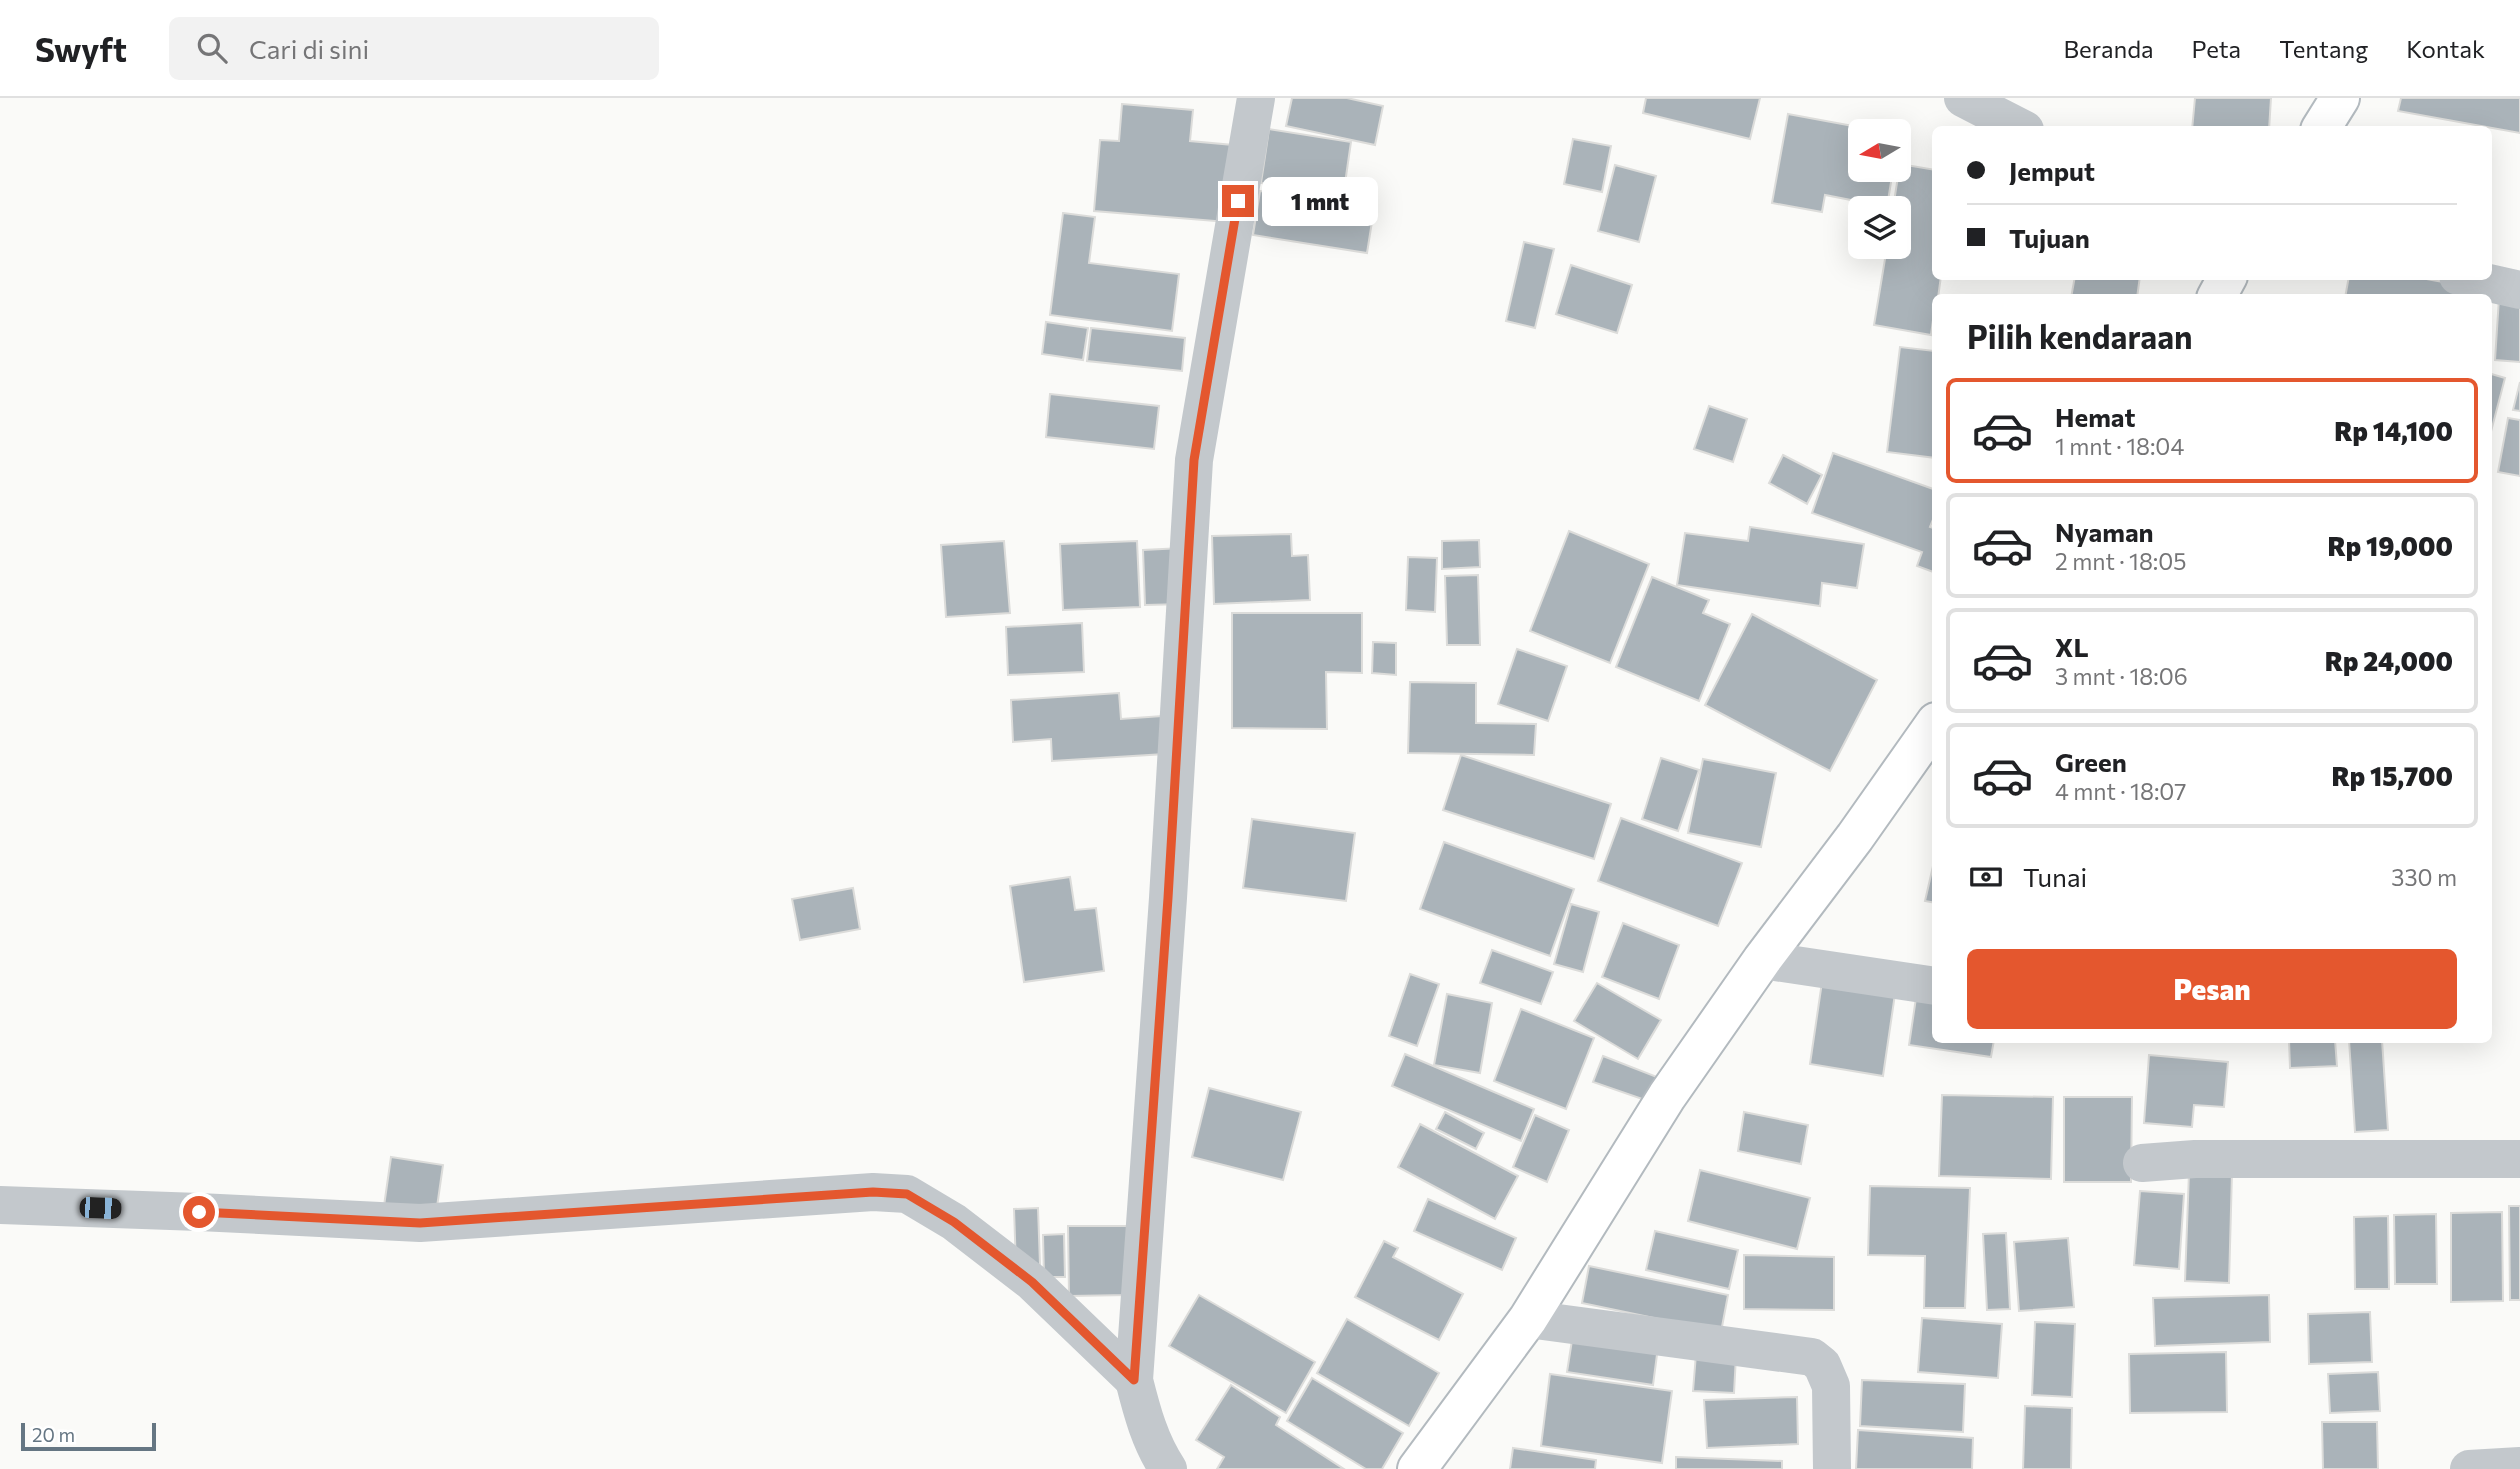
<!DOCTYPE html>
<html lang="id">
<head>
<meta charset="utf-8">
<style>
	:root { --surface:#fff; --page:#f2f2f2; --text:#202124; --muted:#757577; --line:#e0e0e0; --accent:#e4572e }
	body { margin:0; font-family:Commissioner,sans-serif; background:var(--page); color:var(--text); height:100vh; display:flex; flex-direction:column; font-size:26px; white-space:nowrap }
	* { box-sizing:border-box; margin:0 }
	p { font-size:23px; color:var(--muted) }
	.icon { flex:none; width:38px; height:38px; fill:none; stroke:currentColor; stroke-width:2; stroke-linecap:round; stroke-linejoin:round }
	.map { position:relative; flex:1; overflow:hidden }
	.details { position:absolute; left:1932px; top:196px; width:560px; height:749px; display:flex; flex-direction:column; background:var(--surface); border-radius:10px; box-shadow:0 7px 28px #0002 }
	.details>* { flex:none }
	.banner { position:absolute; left:1932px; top:28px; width:560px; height:154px; border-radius:10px; box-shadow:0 7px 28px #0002; display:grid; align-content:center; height:154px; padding:0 35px; background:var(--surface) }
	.needle { width:46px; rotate:260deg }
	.controls { position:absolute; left:1848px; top:21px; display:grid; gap:14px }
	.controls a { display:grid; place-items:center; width:63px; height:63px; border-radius:10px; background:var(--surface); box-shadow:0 7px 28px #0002; font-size:35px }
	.scale { position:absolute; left:21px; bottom:18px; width:135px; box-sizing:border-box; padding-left:7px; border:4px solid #657683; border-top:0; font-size:19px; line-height:24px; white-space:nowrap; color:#657683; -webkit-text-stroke:5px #fff; paint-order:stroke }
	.end { position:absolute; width:32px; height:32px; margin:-16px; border:9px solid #e4572e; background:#fff; box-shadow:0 0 0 4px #fff }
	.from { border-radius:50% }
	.bubble { position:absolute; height:49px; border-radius:10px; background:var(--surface); box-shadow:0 7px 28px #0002; font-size:23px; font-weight:800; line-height:49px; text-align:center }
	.car { position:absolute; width:21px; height:42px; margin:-21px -10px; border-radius:9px; box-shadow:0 0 5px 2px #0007; background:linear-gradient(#222 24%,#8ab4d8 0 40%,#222 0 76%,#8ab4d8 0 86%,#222 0) }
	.banner b { display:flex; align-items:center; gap:24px; height:66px; font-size:26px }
	.banner b+b { border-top:2px solid var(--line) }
	.banner i { width:18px; height:18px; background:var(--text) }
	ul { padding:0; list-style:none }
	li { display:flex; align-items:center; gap:21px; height:105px; margin:0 14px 10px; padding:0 21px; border:4px solid var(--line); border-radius:10px }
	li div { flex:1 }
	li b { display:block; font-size:26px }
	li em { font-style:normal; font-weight:800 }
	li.current { border-color:var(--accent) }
	li>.icon { width:63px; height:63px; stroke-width:1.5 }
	h2 { padding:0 35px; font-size:32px; line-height:84px }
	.pay { display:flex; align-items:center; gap:18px; height:77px; padding:0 35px; font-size:26px }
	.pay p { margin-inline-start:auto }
	.action { display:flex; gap:14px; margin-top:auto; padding:14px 35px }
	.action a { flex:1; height:80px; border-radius:10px; background:var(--accent); color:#fff; font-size:28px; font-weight:800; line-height:80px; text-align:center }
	header { display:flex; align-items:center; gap:42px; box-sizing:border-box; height:98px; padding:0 35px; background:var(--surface); border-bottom:2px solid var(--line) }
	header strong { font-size:33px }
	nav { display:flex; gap:38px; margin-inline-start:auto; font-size:24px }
	.search { width:490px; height:63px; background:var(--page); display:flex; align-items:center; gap:18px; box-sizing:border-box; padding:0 24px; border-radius:10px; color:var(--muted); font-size:26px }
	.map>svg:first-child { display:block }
	.building { fill:#aab3b9; stroke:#dcdcda; stroke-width:2 }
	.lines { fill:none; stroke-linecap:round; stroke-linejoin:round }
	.secondary-casing { stroke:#b3babf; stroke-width:42 }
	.street { stroke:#c3c8cc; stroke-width:38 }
	.secondary { stroke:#fff; stroke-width:38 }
	.route { stroke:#e4572e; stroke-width:9 }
</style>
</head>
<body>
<header>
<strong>Swyft</strong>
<div class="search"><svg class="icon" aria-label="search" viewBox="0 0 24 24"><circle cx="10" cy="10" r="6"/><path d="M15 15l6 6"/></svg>Cari di sini</div>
<nav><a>Beranda</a><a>Peta</a><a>Tentang</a><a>Kontak</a></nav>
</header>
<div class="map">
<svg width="2520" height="1371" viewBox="0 0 2520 1371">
	<rect width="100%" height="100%" fill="#fafaf8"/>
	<g class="building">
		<path d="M1292,0H1347L1383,8L1375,47L1286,28Z"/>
		<path d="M1646,0H1760L1750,41L1643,15Z"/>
		<path d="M2195,0H2271L2269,32H2192Z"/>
		<path d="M2401,0H2520V35L2398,13Z"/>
		<path d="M1122,6L1193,12L1190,43L1233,47L1227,124L1094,113L1100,42L1119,43Z"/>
		<path d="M1788,16L1880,33H1860V72H1893L1887,109L1825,97L1822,114L1772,105Z"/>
		<path d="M1269,31L1351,44L1343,99L1261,85Z"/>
		<path d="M1573,41L1611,48L1602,94L1564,86Z"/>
		<path d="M1900,66L1936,72V178H1941L1938,200H1936L1931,237L1874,227L1887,149H1899V110H1893Z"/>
		<path d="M1615,67L1656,78L1639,144L1598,133Z"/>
		<path d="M1260,93L1374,111L1367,155L1253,137Z"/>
		<path d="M1063,115L1095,119L1089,165L1179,176L1172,233L1050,217Z"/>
		<path d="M1524,144L1554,151L1535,230L1506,223Z"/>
		<path d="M1571,167L1632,187L1617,235L1556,216Z"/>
		<path d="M2075,178H2140L2137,200H2071Z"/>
		<path d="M2349,178H2410L2476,190L2474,200H2345Z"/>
		<path d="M2499,200L2520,201V264L2495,262Z"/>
		<path d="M1046,224L1088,230L1083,262L1042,256Z"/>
		<path d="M1091,230L1185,240L1182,273L1087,263Z"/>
		<path d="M1936,240V360L1887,354L1900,249L1934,253Z"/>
		<path d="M2488,275L2505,280L2488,345Z"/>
		<path d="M2520,284V313L2513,312Z"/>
		<path d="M1050,296L1159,308L1154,351L1046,339Z"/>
		<path d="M1709,308L1747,321L1733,364L1694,351Z"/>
		<path d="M2508,320L2520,322V378L2498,374Z"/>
		<path d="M1833,355L1936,392V414L1930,429L1936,431V475L1917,468L1922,454L1812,415Z"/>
		<path d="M1783,357L1822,377L1807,406L1769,385Z"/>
		<path d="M1750,429L1864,446L1857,490L1822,485L1820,508L1677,487L1685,435L1748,443Z"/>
		<path d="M1569,433L1649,466L1610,565L1530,533Z"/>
		<path d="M1291,436L1292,458L1308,457L1310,502L1214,506L1212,438Z"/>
		<path d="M1479,442L1480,469L1442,471V443Z"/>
		<path d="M1004,443L1010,515L946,519L941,447Z"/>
		<path d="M1137,443L1140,509L1063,512L1060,446Z"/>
		<path d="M1182,450L1185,506L1145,507L1143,452Z"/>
		<path d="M1408,459L1437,460L1435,514L1406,512Z"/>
		<path d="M1478,477L1480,547H1447L1445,478Z"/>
		<path d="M1652,479L1709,502L1703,515L1730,526L1699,603L1616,569Z"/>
		<path d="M1232,515H1362V575L1326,574L1327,631L1232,630Z"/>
		<path d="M1752,516L1877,582L1830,673L1705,607Z"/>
		<path d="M1082,525L1084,574L1008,577L1006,529Z"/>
		<path d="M1373,544L1396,545V577L1372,575Z"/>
		<path d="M1517,551L1567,568L1548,623L1498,606Z"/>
		<path d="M1410,584L1476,585V625L1536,626L1534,657L1408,655Z"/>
		<path d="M1119,595L1121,621L1162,618L1165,656L1052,663L1051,641L1013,644L1011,602Z"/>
		<path d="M1461,657L1611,706L1594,761L1443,712Z"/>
		<path d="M1661,660L1699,672L1678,733L1642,721Z"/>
		<path d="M1703,661L1776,675L1761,749L1688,735Z"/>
		<path d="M1621,720L1742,765L1718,828L1598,783Z"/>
		<path d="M1252,721L1355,735L1346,803L1243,790Z"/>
		<path d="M1444,744L1574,791L1550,858L1420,811Z"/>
		<path d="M1936,755V805L1925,803Z"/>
		<path d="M1070,779L1075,812L1096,810L1104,873L1024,884L1010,788Z"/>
		<path d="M853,790L860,831L800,842L792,801Z"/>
		<path d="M1571,806L1599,814L1583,874L1554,866Z"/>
		<path d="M1623,825L1679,847L1659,901L1602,879Z"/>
		<path d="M1492,852L1553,874L1541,906L1480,885Z"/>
		<path d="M1410,876L1439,886L1417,948L1389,938Z"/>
		<path d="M1822,884L1895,896L1883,978L1810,966Z"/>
		<path d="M1597,885L1661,922L1638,961L1574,923Z"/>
		<path d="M1447,896L1492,905L1480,975L1434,967Z"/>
		<path d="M1916,900L1936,903V942H1994L1991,959L1909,947Z"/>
		<path d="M1521,911L1594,940L1566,1011L1494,983Z"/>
		<path d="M2289,942H2335L2337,968L2290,970Z"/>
		<path d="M2349,942H2382L2388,1032L2355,1034Z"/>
		<path d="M1405,956L1534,1011L1521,1043L1392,988Z"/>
		<path d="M2149,957L2228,964L2224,1009L2194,1007L2192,1029L2144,1025Z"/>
		<path d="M1603,958L1657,979L1648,1003L1593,984Z"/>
		<path d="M1209,990L1301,1014L1283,1082L1192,1059Z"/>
		<path d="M1942,997L2053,999L2051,1081L1939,1078Z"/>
		<path d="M2064,999H2132L2131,1084H2064Z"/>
		<path d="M1445,1014L1484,1035L1476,1051L1436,1031Z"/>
		<path d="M1744,1014L1808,1027L1801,1066L1738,1053Z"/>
		<path d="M1535,1017L1569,1032L1547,1084L1513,1069Z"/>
		<path d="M1420,1026L1518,1078L1495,1121L1398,1069Z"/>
		<path d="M391,1059L443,1067L436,1116L384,1108Z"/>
		<path d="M1700,1072L1810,1100L1797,1151L1688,1123Z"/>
		<path d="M2189,1074L2232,1075L2229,1185L2185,1183Z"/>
		<path d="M1870,1088L1970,1090L1965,1210H1924L1925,1158L1868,1157Z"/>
		<path d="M2140,1093L2184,1096L2179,1171L2134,1167Z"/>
		<path d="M1428,1101L1516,1140L1502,1172L1414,1133Z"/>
		<path d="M2509,1108H2520V1202H2510Z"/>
		<path d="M1038,1110L1040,1167L1016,1169L1014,1111Z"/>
		<path d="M2502,1114L2503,1203L2451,1204V1115Z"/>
		<path d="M2436,1116L2437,1186H2395L2394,1117Z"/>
		<path d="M2388,1118L2389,1191H2355L2354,1119Z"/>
		<path d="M1068,1128H1128L1129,1197L1069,1198Z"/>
		<path d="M1655,1133L1738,1152L1729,1191L1646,1172Z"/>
		<path d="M2006,1135L2010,1211L1987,1212L1983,1136Z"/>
		<path d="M1064,1136L1065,1179H1044L1043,1137Z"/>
		<path d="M2068,1140L2074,1209L2019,1213L2014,1144Z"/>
		<path d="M1384,1143L1398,1150L1393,1159L1463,1196L1439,1242L1355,1199Z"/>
		<path d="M1744,1157L1834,1159V1212L1744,1211Z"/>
		<path d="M1589,1168L1728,1197L1721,1234L1582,1205Z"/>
		<path d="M1199,1197L1315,1264L1286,1315L1169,1248Z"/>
		<path d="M2269,1197L2270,1244L2155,1248L2153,1200Z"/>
		<path d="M2370,1214L2372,1264L2309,1266L2308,1216Z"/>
		<path d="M1922,1220L2002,1226L1998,1280L1918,1274Z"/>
		<path d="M1347,1221L1439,1275L1409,1328L1317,1275Z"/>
		<path d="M2035,1224L2075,1226L2072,1299L2032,1297Z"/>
		<path d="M1573,1236L1658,1249L1653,1287L1567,1274Z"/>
		<path d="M2226,1254L2227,1314L2130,1315L2129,1256Z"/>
		<path d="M1696,1256L1736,1258L1734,1295L1693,1293Z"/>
		<path d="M2378,1274L2380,1313L2330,1315L2328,1276Z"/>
		<path d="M1550,1276L1672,1293L1662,1365L1541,1348Z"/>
		<path d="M1312,1280L1403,1335L1382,1371H1366L1287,1323Z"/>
		<path d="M1862,1282L1965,1286L1963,1334L1860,1328Z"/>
		<path d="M1231,1287L1280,1319L1276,1327L1344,1371H1217L1224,1359L1196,1342Z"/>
		<path d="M1797,1299L1798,1346L1707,1350L1704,1302Z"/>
		<path d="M2025,1308L2072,1310L2071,1371H2023Z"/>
		<path d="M2322,1324H2377L2378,1371H2323Z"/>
		<path d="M1858,1332L1973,1340L1972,1371H1856Z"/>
		<path d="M1513,1350L1596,1362L1595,1371H1510Z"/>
		<path d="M1676,1359L1782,1363V1371H1676Z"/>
	</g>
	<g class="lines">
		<defs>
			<g id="secondary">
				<path d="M2320,32L2340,0"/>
				<path d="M2216,200L2228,178"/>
				<path d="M1417,1371L1528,1221L1667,998L1762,862L1855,739L1936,624"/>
			</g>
		</defs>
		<use href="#secondary" class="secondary-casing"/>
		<g class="street">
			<path d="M1963,0L2025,32"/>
			<path d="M2458,178L2520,192"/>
			<path d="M1762,862L1936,888"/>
			<path d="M2142,1065L2195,1061H2520"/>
			<path d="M0,1107L199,1114L420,1125L873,1094L907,1096L954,1124L1032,1184L1134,1282"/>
			<path d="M1528,1221L1812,1259L1822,1267L1831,1288L1832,1371"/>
			<path d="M1168,1371C1150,1344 1142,1314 1134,1282L1168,800L1194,362L1256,0"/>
			<path d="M2469,1371L2520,1368"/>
		</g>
		<use href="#secondary" class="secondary"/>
	</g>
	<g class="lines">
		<path class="route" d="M199,1114L420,1125L873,1094L907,1096L954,1124L1032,1184L1134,1282L1168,800L1194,362L1238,103"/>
	</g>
</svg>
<div class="controls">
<a><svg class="needle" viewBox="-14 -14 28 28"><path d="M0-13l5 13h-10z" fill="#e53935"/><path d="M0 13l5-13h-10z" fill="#757577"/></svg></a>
<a><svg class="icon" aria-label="layers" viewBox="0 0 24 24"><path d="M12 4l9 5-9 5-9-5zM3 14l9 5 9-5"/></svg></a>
</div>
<div class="scale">20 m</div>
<i class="end from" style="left:199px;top:1114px"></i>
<i class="end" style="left:1238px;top:103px"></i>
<div class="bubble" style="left:1262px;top:79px;width:116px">1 mnt</div>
<i class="car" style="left:100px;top:1110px;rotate:92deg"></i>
<div class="banner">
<b><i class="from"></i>Jemput</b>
<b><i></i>Tujuan</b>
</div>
<section class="details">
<h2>Pilih kendaraan</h2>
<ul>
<li class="current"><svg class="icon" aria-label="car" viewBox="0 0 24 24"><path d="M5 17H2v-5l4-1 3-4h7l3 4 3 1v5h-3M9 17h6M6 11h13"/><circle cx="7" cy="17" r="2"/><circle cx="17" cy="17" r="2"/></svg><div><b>Hemat</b><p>1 mnt · 18:04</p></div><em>Rp 14,100</em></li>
<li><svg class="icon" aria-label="car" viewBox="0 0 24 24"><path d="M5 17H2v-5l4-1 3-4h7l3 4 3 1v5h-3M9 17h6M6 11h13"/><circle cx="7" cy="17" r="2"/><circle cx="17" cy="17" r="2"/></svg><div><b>Nyaman</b><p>2 mnt · 18:05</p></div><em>Rp 19,000</em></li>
<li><svg class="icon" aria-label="car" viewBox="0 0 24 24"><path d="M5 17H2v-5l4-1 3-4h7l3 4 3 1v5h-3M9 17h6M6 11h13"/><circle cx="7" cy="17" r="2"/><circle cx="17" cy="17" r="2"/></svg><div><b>XL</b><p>3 mnt · 18:06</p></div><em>Rp 24,000</em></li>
<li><svg class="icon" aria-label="car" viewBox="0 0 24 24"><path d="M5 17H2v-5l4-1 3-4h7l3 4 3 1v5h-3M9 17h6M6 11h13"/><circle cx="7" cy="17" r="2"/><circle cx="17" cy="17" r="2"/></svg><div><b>Green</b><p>4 mnt · 18:07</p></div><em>Rp 15,700</em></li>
</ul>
<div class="pay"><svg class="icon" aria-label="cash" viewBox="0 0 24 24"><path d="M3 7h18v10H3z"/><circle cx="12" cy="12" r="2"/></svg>Tunai<p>330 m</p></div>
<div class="action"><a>Pesan</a></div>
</section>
</div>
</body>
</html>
